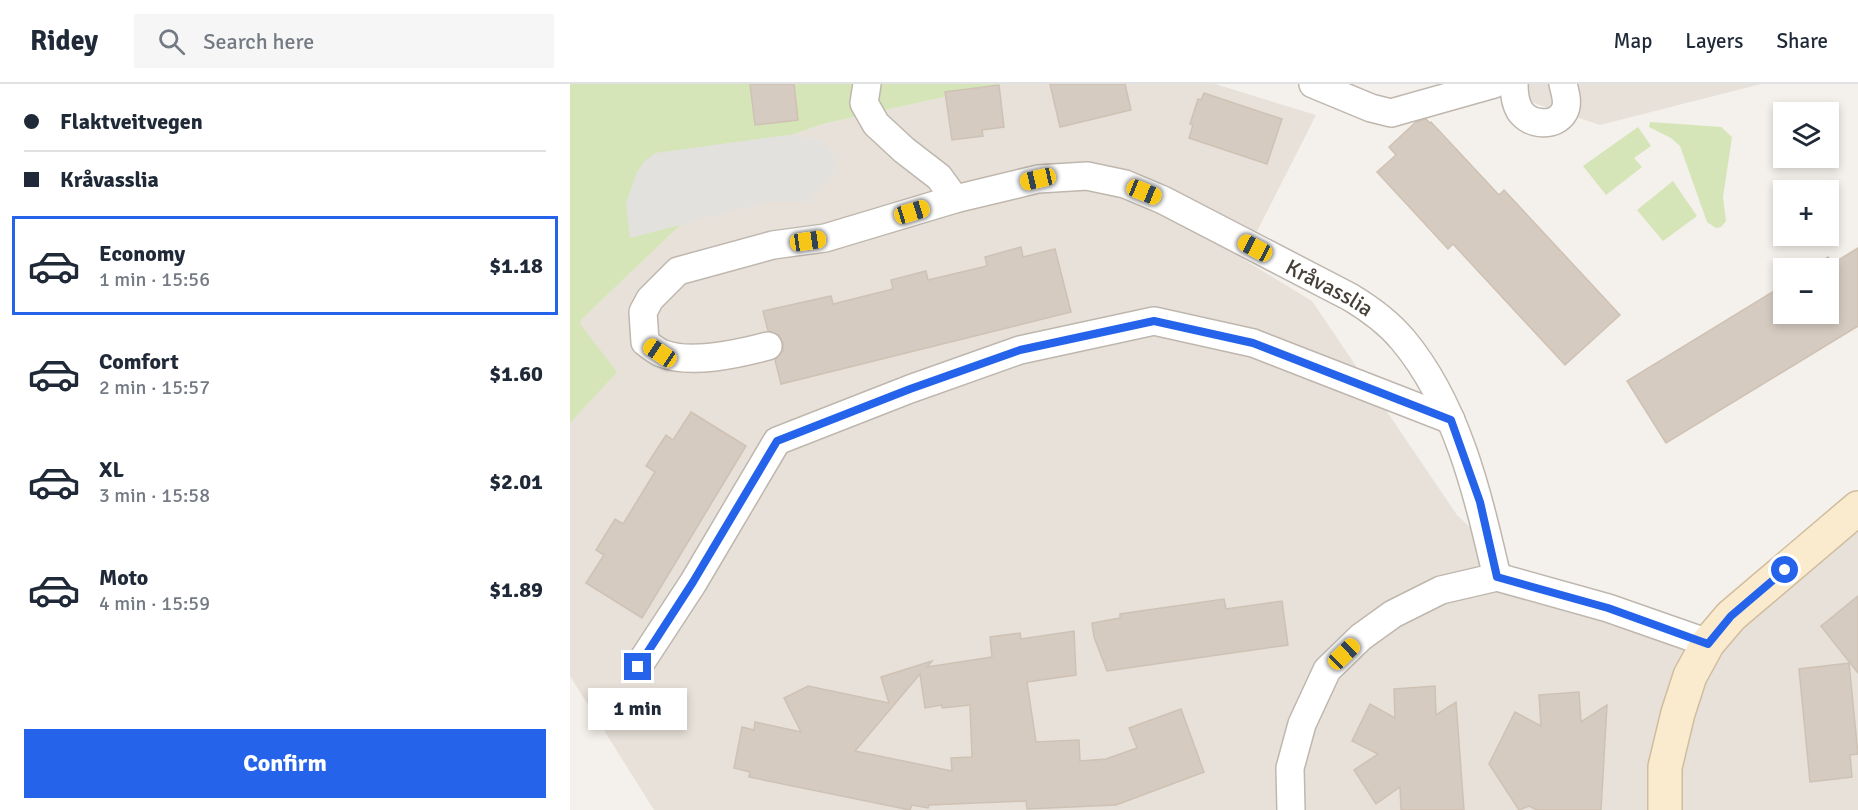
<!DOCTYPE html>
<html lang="en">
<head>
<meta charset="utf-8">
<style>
	:root { --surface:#fff; --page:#f6f6f7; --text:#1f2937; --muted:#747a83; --line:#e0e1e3; --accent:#2563eb }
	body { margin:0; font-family:Signika,sans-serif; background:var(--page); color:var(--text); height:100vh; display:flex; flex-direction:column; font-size:22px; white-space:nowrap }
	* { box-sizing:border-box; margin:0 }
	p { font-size:20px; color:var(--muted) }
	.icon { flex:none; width:33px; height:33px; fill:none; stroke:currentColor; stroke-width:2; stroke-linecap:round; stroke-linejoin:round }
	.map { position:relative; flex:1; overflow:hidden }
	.details { display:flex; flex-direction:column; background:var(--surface); width:570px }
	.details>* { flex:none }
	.hud { display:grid; align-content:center; height:132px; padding:0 24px; background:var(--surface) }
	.tools { position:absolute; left:1203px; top:18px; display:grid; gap:12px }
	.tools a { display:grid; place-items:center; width:66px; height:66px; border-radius:0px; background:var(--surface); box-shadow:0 3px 9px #0003; font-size:30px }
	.end { position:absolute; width:27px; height:27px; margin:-14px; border:8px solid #2563eb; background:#fff; box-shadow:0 0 0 3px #fff }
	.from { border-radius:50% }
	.bubble { position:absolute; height:42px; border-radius:0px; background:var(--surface); box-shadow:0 3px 9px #0003; font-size:20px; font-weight:700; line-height:42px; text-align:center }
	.car { position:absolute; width:18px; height:36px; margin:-18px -9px; border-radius:8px; box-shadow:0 0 4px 2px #0007; background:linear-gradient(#f5c518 24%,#345 0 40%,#f5c518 0 76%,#345 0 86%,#f5c518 0) }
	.hud b { display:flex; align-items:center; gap:21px; height:57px; font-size:22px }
	.hud b+b { border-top:2px solid var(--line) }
	.hud i { width:15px; height:15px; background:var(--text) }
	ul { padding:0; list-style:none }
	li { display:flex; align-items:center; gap:18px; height:99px; margin:0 12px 9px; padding:0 12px; border:3px solid transparent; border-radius:0px }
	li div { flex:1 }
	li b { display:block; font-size:22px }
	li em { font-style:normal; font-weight:700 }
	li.active { border-color:var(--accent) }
	li>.icon { width:54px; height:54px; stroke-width:1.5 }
	.primary-button { display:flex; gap:12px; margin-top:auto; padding:12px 24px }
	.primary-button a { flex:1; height:69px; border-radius:0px; background:var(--accent); color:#fff; font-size:24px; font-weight:700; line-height:69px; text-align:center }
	header { display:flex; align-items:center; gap:36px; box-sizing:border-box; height:84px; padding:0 30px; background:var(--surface); border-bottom:2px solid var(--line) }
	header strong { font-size:28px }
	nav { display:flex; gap:33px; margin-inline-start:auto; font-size:21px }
	.search { width:420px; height:54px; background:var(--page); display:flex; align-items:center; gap:15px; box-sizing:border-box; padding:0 21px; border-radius:0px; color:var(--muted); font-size:22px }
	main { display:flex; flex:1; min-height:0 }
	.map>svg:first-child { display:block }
	.residential { fill:#e7e1d9 }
	.green { fill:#d5e5b7 }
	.parking { fill:#e3e1de }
	.building { fill:#d5cbc1; stroke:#cfc2b4; stroke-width:1.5; fill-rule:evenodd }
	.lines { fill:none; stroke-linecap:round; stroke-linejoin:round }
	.street-casing { stroke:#bfb7ae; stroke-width:30 }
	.secondary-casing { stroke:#d0bd9e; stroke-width:36 }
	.street { stroke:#fff; stroke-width:27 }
	.secondary { stroke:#faebce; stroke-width:33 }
	.route { stroke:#2563eb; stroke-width:8 }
	.labels { text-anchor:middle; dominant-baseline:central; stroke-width:6; stroke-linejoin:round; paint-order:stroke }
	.street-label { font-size:22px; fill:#474039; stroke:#fff }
</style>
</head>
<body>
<header>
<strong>Ridey</strong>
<div class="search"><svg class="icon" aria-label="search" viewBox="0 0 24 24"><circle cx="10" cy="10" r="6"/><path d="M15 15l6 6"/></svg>Search here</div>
<nav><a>Map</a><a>Layers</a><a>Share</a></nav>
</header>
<main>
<section class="details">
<div class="hud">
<b><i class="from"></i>Flaktveitvegen</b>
<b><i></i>Kråvasslia</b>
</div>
<ul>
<li class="active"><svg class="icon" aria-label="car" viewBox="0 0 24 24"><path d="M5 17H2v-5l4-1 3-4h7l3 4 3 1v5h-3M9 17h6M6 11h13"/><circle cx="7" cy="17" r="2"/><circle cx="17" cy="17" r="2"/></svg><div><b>Economy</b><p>1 min · 15:56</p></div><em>$1.18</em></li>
<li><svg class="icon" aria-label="car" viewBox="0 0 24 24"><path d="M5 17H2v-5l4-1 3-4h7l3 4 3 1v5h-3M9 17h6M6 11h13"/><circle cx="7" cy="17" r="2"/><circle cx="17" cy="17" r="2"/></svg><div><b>Comfort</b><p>2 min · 15:57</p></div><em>$1.60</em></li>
<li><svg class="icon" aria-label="car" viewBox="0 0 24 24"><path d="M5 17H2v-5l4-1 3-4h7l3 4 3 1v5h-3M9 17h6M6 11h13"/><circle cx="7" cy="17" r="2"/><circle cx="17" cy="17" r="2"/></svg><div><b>XL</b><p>3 min · 15:58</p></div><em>$2.01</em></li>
<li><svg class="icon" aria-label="car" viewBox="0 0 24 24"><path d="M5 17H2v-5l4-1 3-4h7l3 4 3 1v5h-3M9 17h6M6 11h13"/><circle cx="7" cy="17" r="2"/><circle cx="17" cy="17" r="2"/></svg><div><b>Moto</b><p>4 min · 15:59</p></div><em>$1.89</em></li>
</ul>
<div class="primary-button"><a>Confirm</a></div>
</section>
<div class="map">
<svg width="1288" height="726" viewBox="0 0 1288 726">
	<rect width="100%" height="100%" fill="#f4f0eb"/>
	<g class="residential">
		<path d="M432,0H645L746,31L673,175L742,217L887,431L975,515L1132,565L1288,410V726H84L0,592V256L11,236L195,60L253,40Z"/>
		<path d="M930,0H1191L1030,41L934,9Z"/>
	</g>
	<g class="green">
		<path d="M0,0H432L253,40L195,60L11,236L10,240L47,288L0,339Z"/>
		<path d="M1080,38L1151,43L1162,53L1153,113L1156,137L1151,143L1146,144L1137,138L1110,62L1101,54L1079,43Z"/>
		<path d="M1068,43L1081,62L1064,74L1072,83L1036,111L1013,82Z"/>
		<path d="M1103,97L1127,132L1093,157L1067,126Z"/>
	</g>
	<path class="parking" d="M218,51L249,56L263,70L268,83L237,118H198L60,154L56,119L67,88L74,78L85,69Z"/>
	<g class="building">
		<path d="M180,0H224L228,36L185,41Z"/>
		<path d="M480,0H555L561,26L490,43Z"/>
		<path d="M429,1L434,43L412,46L413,52L382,56L375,8Z"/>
		<path d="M634,9L712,35L697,80L619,54L623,41L620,40L628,15L631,16Z"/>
		<path d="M856,35L860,39L861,38L929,111L934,106L1050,231L995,281L883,160L878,165L807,88L826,71L819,63L846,38Z"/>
		<path d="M451,163L453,173L485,165L501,228L211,300L205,276L213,267V259L209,251L198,247L193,227L261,212L263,220L323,205L321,196L356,187L358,196L417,182L415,173Z"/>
		<path d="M1288,164V242L1096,359L1057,297L1214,201V230H1258V184H1240L1258,173L1262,180Z"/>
		<path d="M121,328L176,362L72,534L16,499L34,471L26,466L45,435L53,440L85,388L76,382L96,351L103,356Z"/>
		<path d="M1288,512V589L1251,542Z"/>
		<path d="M654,515L656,525L712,517L718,561L537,587L524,553L522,539L550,534V530Z"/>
		<path d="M504,547L506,591L457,598L466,658L509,656L510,677L536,675L567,664L559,644L611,625L634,688L546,721L457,725L456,717L359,721L358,724L342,721L340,726L179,693L180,688L164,684L172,643L184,646L185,638L231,648L214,614L238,602L319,619L311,593L362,577L357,583L422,573L420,553L450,549L451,555ZM350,590L355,624L372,621V624L400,621L402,673L381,674L382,687L285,667Z"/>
		<path d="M1279,579L1288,670L1280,671L1282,693L1240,698L1229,585Z"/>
		<path d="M865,602L866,631L886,618L894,726H831L830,703L806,720L784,686L808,670L782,657L800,620L825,634L824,605Z"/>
		<path d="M1009,608L1011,638L1037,621L1031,726H967L959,722L949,726L919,680L945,628L971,642L969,611Z"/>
	</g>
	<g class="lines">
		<defs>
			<g id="street">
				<path d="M297,0L294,19L306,40L334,66L369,93L385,115"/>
				<path d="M743,0L801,24L821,29L924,0"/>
				<path d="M944,0C944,9 945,19 950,27C960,42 986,43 994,28C999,20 995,8 993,0"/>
				<path id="s1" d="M198,262C168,270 120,281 91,269C85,266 80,262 75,258L73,228L80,215L108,187L203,161L255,154L385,115L468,95L517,92L555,100L593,116L780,213C800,225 818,238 833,256C888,322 908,412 927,493"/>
				<path d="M68,583L123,499L207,357L340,305L450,266L584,237L683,259L881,336"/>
				<path d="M721,726L720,684L732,640L757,586L791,553L823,530L871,506L927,493L1038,524L1138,559"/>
			</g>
			<path id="secondary" d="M1095,726V683L1108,629L1120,592L1138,559L1161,532L1288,424"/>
		</defs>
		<use href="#street" class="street-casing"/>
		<use href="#secondary" class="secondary-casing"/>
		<use href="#street" class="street"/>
		<use href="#secondary" class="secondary"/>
	</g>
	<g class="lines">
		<path class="route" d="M68,583L123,498L207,357L340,305L450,266L584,237L683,259L881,336L910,418L927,493L1038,524L1138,560L1161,532L1215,486"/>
	</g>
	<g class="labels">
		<g class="street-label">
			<text stroke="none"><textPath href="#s1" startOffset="902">Kråvasslia</textPath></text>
		</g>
	</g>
</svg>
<div class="tools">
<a><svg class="icon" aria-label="layers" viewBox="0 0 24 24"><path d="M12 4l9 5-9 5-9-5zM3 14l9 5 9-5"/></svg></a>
<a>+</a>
<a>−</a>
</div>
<i class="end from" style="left:1215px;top:486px"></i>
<i class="end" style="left:68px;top:583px"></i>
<div class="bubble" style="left:18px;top:604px;width:99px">1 min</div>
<i class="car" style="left:468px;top:95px;rotate:257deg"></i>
<i class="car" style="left:574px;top:108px;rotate:112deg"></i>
<i class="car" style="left:342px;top:128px;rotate:73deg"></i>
<i class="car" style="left:238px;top:157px;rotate:82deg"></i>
<i class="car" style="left:685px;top:164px;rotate:298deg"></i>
<i class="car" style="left:90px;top:269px;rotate:304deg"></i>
<i class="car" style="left:774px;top:570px;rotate:46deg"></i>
</div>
</main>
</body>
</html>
